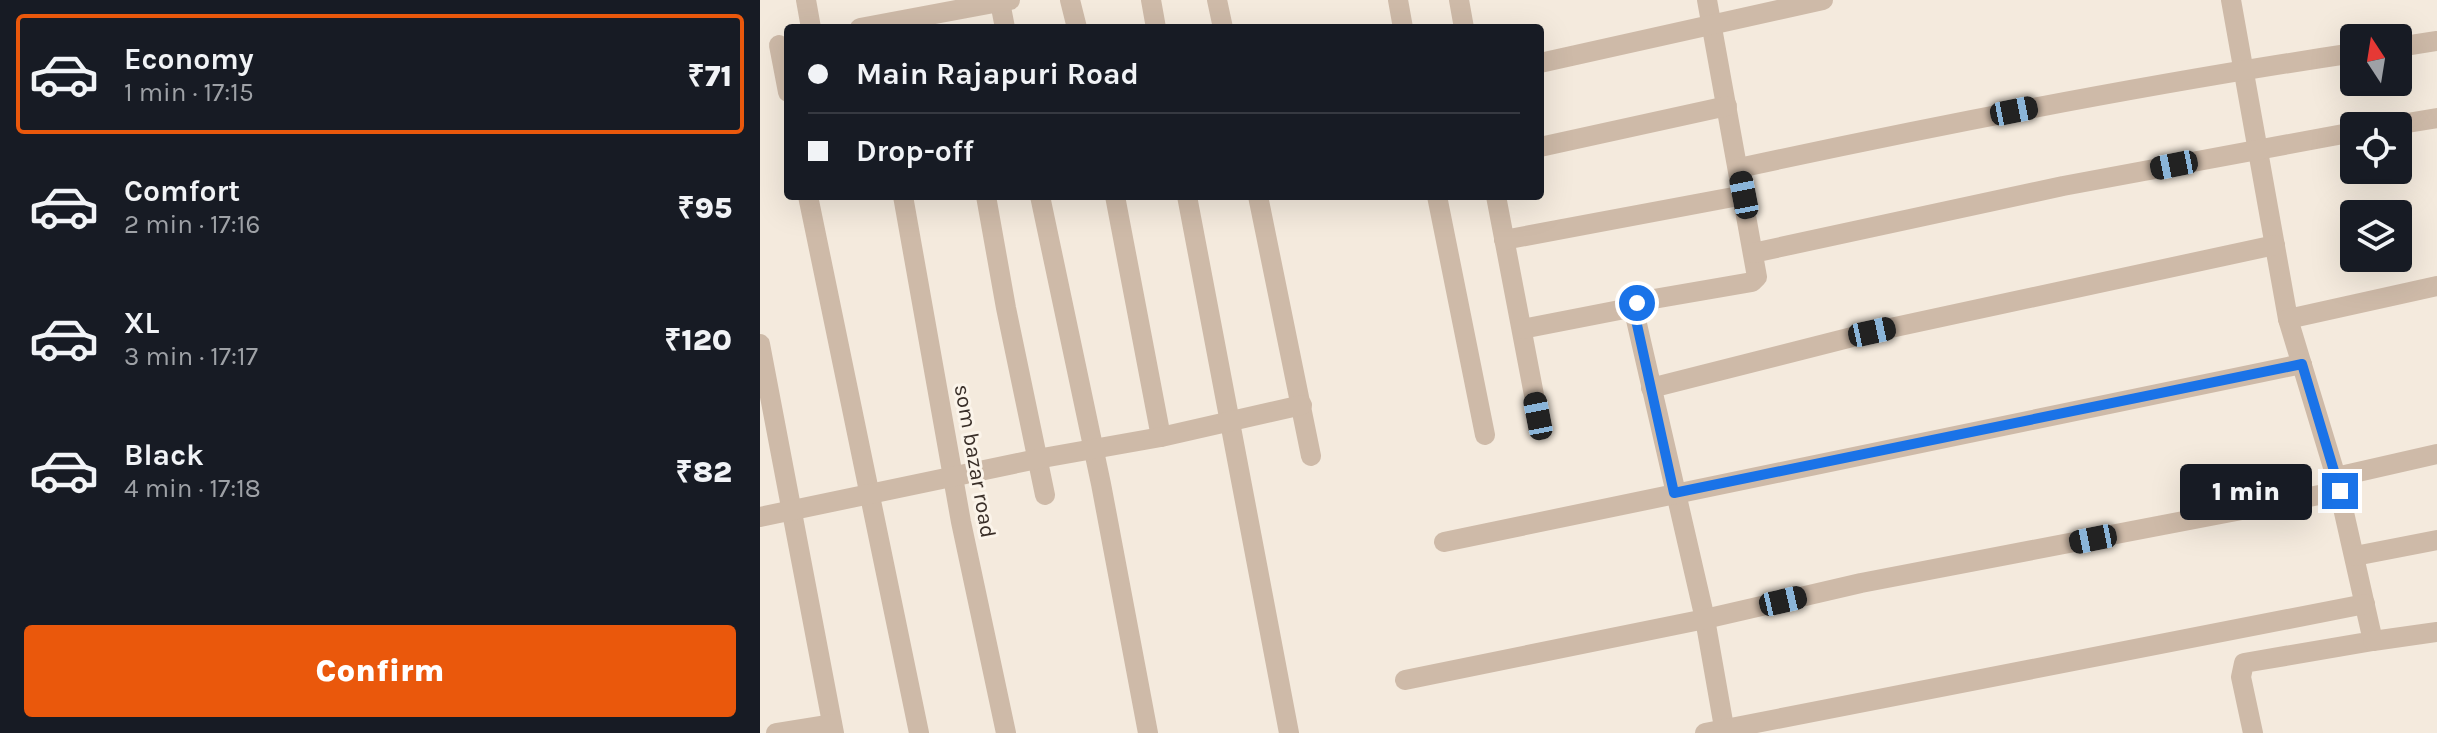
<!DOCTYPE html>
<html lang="en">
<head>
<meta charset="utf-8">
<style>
	:root { --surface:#171b24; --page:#242831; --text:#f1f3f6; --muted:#9ea1a6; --line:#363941; --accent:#ea580c }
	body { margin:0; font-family:Karla,sans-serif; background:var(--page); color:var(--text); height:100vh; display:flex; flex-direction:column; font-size:30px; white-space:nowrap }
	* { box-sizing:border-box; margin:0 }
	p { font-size:26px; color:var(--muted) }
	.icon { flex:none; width:44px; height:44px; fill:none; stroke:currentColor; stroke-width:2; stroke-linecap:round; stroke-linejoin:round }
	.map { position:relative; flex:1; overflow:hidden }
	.panel { display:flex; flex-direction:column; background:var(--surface); width:760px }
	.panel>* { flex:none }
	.guide { position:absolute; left:24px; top:24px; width:760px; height:176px; border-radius:8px; box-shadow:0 8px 32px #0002; display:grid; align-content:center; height:176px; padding:0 24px; background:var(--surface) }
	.needle { width:52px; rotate:348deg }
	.fabs { position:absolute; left:1580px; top:24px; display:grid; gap:16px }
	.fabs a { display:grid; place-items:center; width:72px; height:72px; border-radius:8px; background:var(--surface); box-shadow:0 8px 32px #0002; font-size:40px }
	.end { position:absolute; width:36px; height:36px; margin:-18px; border:10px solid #1a73e8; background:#fff; box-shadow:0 0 0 4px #fff }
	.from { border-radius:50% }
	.bubble { position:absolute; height:56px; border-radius:8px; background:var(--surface); box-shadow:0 8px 32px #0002; font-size:26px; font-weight:800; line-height:56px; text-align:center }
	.car { position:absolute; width:24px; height:48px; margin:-24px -12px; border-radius:10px; box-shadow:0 0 6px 2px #0007; background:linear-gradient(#222 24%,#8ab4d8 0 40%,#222 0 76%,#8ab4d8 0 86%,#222 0) }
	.guide b { display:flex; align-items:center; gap:28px; height:76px; font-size:30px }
	.guide b+b { border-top:2px solid var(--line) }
	.guide i { width:20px; height:20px; background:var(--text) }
	ul { padding:14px 0 0; list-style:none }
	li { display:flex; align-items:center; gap:24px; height:120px; margin:0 16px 12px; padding:0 8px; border:4px solid transparent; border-radius:8px }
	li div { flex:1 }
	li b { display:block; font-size:30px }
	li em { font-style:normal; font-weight:800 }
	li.selected { border-color:var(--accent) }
	li>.icon { width:72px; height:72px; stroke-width:1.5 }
	.button { display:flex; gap:16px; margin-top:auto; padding:16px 24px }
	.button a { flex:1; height:92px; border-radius:8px; background:var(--accent); color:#fff; font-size:32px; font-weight:800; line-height:92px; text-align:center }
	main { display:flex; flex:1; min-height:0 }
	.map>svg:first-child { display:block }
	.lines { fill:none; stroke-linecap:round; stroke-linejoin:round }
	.minor { stroke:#cebaa8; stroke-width:20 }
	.route { stroke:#1a73e8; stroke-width:10 }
	.labels { text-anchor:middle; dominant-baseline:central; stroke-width:6; stroke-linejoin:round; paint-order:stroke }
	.street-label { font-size:22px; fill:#3a2f29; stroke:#fbf4ea }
</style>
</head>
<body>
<main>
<section class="panel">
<ul>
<li class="selected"><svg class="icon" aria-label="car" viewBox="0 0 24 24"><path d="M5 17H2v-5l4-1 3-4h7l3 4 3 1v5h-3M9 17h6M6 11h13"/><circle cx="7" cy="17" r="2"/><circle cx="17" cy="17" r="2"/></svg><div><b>Economy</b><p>1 min · 17:15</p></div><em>₹71</em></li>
<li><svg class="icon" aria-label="car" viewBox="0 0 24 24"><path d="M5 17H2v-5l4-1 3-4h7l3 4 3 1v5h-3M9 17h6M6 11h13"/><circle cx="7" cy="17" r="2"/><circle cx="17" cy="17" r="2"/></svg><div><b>Comfort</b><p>2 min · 17:16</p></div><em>₹95</em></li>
<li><svg class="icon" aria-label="car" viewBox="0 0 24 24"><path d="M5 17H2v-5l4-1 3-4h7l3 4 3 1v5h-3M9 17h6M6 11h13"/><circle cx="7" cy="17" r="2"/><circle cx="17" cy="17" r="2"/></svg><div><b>XL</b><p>3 min · 17:17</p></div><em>₹120</em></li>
<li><svg class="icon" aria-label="car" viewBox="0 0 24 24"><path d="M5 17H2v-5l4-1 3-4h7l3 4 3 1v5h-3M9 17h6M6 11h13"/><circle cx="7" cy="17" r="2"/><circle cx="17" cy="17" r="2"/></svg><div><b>Black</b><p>4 min · 17:18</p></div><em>₹82</em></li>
</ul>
<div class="button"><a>Confirm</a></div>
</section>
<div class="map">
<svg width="1677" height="733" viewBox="0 0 1677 733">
	<rect width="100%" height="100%" fill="#f4eadd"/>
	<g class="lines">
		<g class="minor">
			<path d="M46,0L51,28"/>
			<path d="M310,0L317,28"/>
			<path d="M391,0L396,28"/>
			<path d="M457,0L463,28"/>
			<path d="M638,0L643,28"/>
			<path d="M699,0L704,28"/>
			<path d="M947,0L997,277L992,282L882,301L877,303L874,311L945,619L965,733"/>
			<path d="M1471,0L1528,319L1576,477L1613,641L1484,663L1481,677L1493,733"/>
			<path d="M240,2L245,28"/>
			<path d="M100,28L250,0"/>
			<path d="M19,45L28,92"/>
			<path d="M1638,47L1677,41"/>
			<path d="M780,63L1063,0"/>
			<path d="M1629,126L1677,118"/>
			<path d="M780,147L967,106"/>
			<path d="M979,168C1183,124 1387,84 1594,53"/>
			<path d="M48,196L159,733"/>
			<path d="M143,196L201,522L246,733"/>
			<path d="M226,196L246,308L285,495"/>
			<path d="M280,196L341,484L388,733"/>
			<path d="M355,196L401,437"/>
			<path d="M427,196L529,733"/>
			<path d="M498,196L551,456"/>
			<path d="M677,196L725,435"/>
			<path d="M736,196L778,416"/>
			<path d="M744,240L984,195"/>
			<path d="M993,253L1303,186L1594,132"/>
			<path d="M1528,319L1677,286"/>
			<path d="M762,329L875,307"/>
			<path d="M0,344L74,733"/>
			<path d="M891,388L1112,332L1515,245"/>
			<path d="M1576,477L1677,454"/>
			<path d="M0,517L277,459L401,437L542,405"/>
			<path d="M684,542L1542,364"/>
			<path d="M1595,556L1677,540"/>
			<path d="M1613,641L1677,632"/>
			<path d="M645,680L945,619L1101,583L1580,491"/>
			<path d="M16,733L72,724"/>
			<path d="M945,733L1605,604"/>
		</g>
	</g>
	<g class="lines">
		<path class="route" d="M877,303L874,311L914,493L1542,364L1580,491"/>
	</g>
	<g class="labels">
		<g class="street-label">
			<text transform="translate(215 461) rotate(80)">som bazar road</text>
		</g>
	</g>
</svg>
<div class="fabs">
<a><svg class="needle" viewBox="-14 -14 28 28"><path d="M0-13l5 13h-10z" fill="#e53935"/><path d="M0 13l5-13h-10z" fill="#9ea1a6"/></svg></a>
<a><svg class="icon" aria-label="locate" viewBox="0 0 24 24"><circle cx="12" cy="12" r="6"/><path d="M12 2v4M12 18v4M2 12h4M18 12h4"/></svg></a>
<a><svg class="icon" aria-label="layers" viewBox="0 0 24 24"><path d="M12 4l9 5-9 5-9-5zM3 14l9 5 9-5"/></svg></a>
</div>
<i class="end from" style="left:877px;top:303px"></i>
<i class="end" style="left:1580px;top:491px"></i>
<div class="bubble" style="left:1420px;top:464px;width:132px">1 min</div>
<i class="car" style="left:1254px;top:111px;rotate:79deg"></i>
<i class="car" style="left:1414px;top:165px;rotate:259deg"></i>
<i class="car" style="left:984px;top:195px;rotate:349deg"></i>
<i class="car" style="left:1112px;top:332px;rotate:78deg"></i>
<i class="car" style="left:778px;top:416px;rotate:349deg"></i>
<i class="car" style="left:1333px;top:539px;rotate:259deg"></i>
<i class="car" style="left:1023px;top:601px;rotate:77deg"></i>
<div class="guide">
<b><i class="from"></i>Main Rajapuri Road</b>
<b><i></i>Drop-off</b>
</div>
</div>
</main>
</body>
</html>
